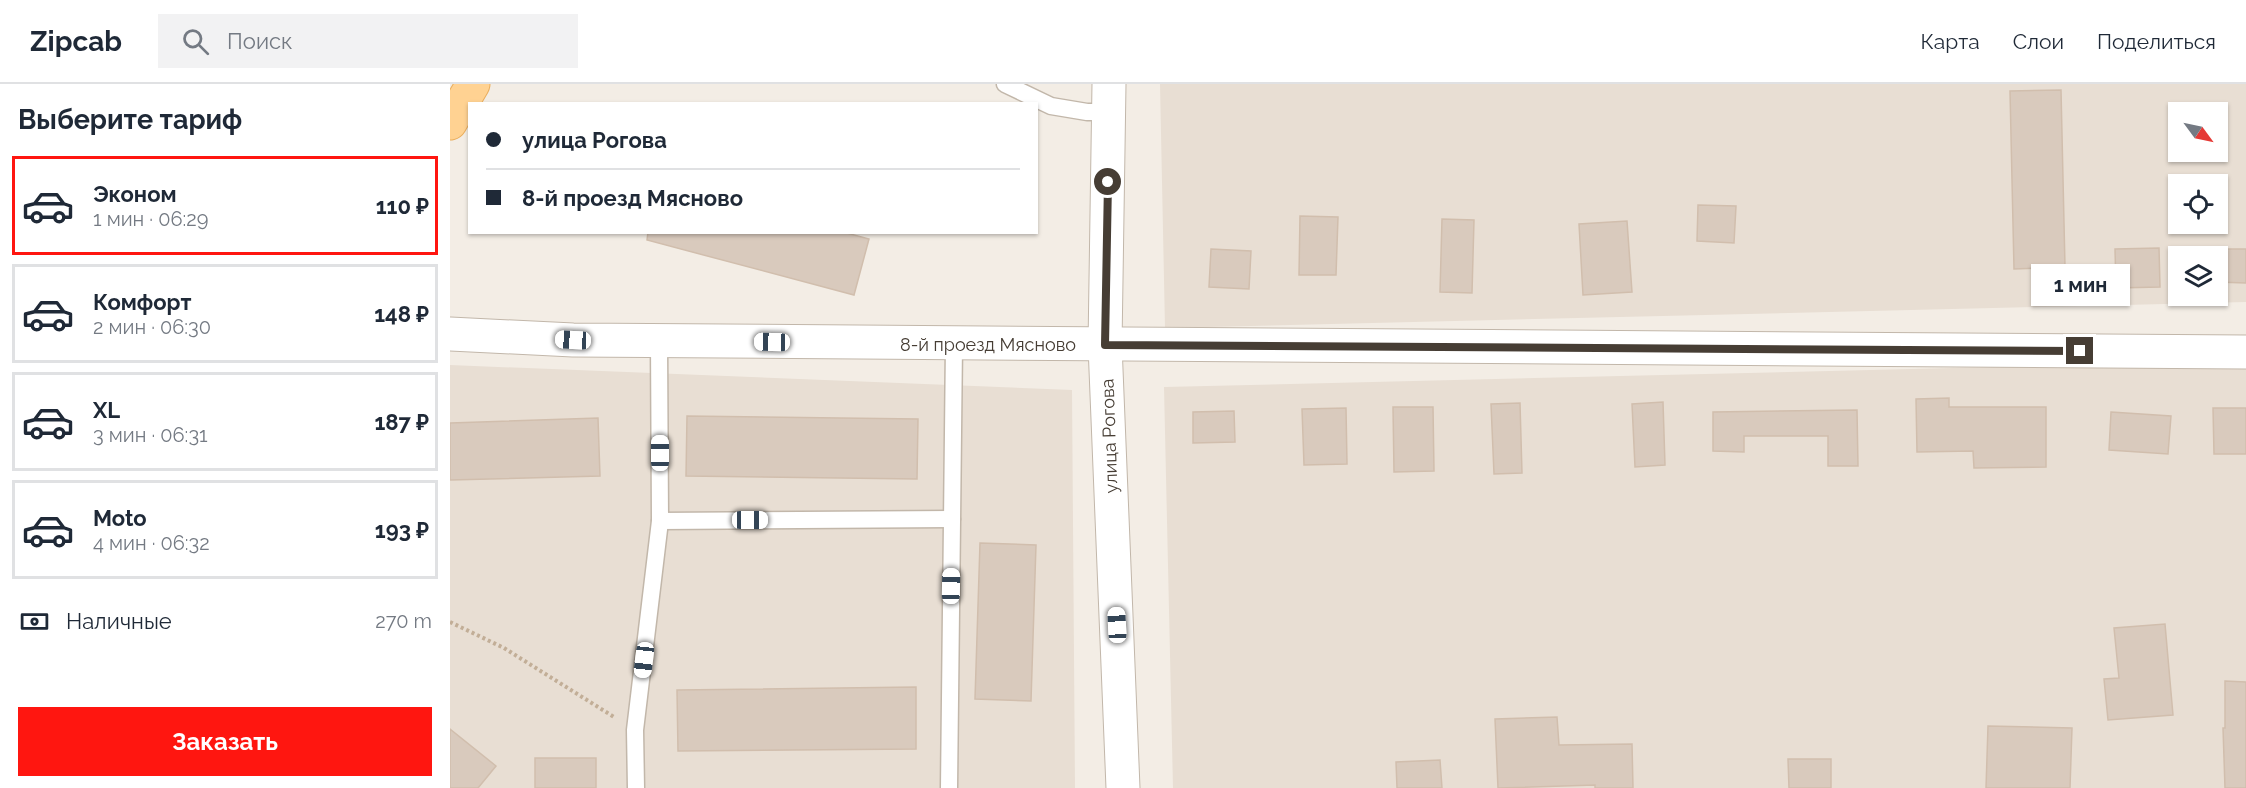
<!DOCTYPE html>
<html lang="ru">
<head>
<meta charset="utf-8">
<style>
	:root { --surface:#fff; --page:#f2f2f3; --text:#1f2937; --muted:#747a83; --line:#e0e1e3; --accent:#ff1610 }
	body { margin:0; font-family:Raleway,sans-serif; background:var(--page); color:var(--text); height:100vh; display:flex; flex-direction:column; font-size:22px; white-space:nowrap }
	* { box-sizing:border-box; margin:0 }
	p { font-size:20px; color:var(--muted) }
	.icon { flex:none; width:33px; height:33px; fill:none; stroke:currentColor; stroke-width:2; stroke-linecap:round; stroke-linejoin:round }
	.map { position:relative; flex:1; overflow:hidden }
	.drawer { display:flex; flex-direction:column; background:var(--surface); width:450px }
	.drawer>* { flex:none }
	.banner { position:absolute; left:18px; top:18px; width:570px; height:132px; border-radius:0px; box-shadow:0 2px 4px #0004; display:grid; align-content:center; height:132px; padding:0 18px; background:var(--surface) }
	.needle { width:39px; rotate:123deg }
	.tools { position:absolute; left:1718px; top:18px; display:grid; gap:12px }
	.tools a { display:grid; place-items:center; width:60px; height:60px; border-radius:0px; background:var(--surface); box-shadow:0 2px 4px #0004; font-size:30px }
	.end { position:absolute; width:27px; height:27px; margin:-14px; border:8px solid #463d34; background:#fff; box-shadow:0 0 0 3px #fff }
	.from { border-radius:50% }
	.bubble { position:absolute; height:42px; border-radius:0px; background:var(--surface); box-shadow:0 2px 4px #0004; font-size:20px; font-weight:700; line-height:42px; text-align:center }
	.car { position:absolute; width:18px; height:36px; margin:-18px -9px; border-radius:8px; box-shadow:0 0 4px 2px #0007; background:linear-gradient(#fff 24%,#345 0 40%,#fff 0 76%,#345 0 86%,#fff 0) }
	.banner b { display:flex; align-items:center; gap:21px; height:57px; font-size:22px }
	.banner b+b { border-top:2px solid var(--line) }
	.banner i { width:15px; height:15px; background:var(--text) }
	ul { padding:0; list-style:none }
	li { display:flex; align-items:center; gap:18px; height:99px; margin:0 12px 9px; padding:0 6px; border:3px solid var(--line); border-radius:0px }
	li div { flex:1 }
	li b { display:block; font-size:22px }
	li em { font-style:normal; font-weight:700 }
	li.current { border-color:var(--accent) }
	li>.icon { width:54px; height:54px; stroke-width:1.5 }
	h2 { padding:0 18px; font-size:27px; line-height:72px }
	.pay { display:flex; align-items:center; gap:15px; height:66px; padding:0 18px; font-size:22px }
	.pay p { margin-inline-start:auto }
	.action { display:flex; gap:12px; margin-top:auto; padding:12px 18px }
	.action a { flex:1; height:69px; border-radius:0px; background:var(--accent); color:#fff; font-size:24px; font-weight:700; line-height:69px; text-align:center }
	header { display:flex; align-items:center; gap:36px; box-sizing:border-box; height:84px; padding:0 30px; background:var(--surface); border-bottom:2px solid var(--line) }
	header strong { font-size:28px }
	nav { display:flex; gap:33px; margin-inline-start:auto; font-size:21px }
	.search { width:420px; height:54px; background:var(--page); display:flex; align-items:center; gap:15px; box-sizing:border-box; padding:0 21px; border-radius:0px; color:var(--muted); font-size:22px }
	main { display:flex; flex:1; min-height:0 }
	.map>svg:first-child { display:block }
	.residential { fill:#e8ded3; fill-rule:evenodd }
	.building { fill:#d9cabd; stroke:#d1bead; stroke-width:1.5 }
	.lines { fill:none; stroke-linecap:round; stroke-linejoin:round }
	.service-casing { stroke:#c2b7aa; stroke-width:19 }
	.minor-casing { stroke:#c2b7aa; stroke-width:35 }
	.primary-casing { stroke:#eaae5d; stroke-width:35 }
	.path { stroke:#c2ae97; stroke-width:4; stroke-dasharray:3 3; stroke-linecap:butt }
	.service { stroke:#fff; stroke-width:16 }
	.minor { stroke:#fff; stroke-width:33 }
	.primary { stroke:#ffd292; stroke-width:33 }
	.route { stroke:#463d34; stroke-width:8 }
	.labels { text-anchor:middle; dominant-baseline:central; stroke-width:4.5; stroke-linejoin:round; paint-order:stroke }
	.street-label { font-size:18px; fill:#463d34; stroke:#fff }
</style>
</head>
<body>
<header>
<strong>Zipcab</strong>
<div class="search"><svg class="icon" aria-label="search" viewBox="0 0 24 24"><circle cx="10" cy="10" r="6"/><path d="M15 15l6 6"/></svg>Поиск</div>
<nav><a>Карта</a><a>Слои</a><a>Поделиться</a></nav>
</header>
<main>
<section class="drawer">
<h2>Выберите тариф</h2>
<ul>
<li class="current"><svg class="icon" aria-label="car" viewBox="0 0 24 24"><path d="M5 17H2v-5l4-1 3-4h7l3 4 3 1v5h-3M9 17h6M6 11h13"/><circle cx="7" cy="17" r="2"/><circle cx="17" cy="17" r="2"/></svg><div><b>Эконом</b><p>1 мин · 06:29</p></div><em>110 ₽</em></li>
<li><svg class="icon" aria-label="car" viewBox="0 0 24 24"><path d="M5 17H2v-5l4-1 3-4h7l3 4 3 1v5h-3M9 17h6M6 11h13"/><circle cx="7" cy="17" r="2"/><circle cx="17" cy="17" r="2"/></svg><div><b>Комфорт</b><p>2 мин · 06:30</p></div><em>148 ₽</em></li>
<li><svg class="icon" aria-label="car" viewBox="0 0 24 24"><path d="M5 17H2v-5l4-1 3-4h7l3 4 3 1v5h-3M9 17h6M6 11h13"/><circle cx="7" cy="17" r="2"/><circle cx="17" cy="17" r="2"/></svg><div><b>XL</b><p>3 мин · 06:31</p></div><em>187 ₽</em></li>
<li><svg class="icon" aria-label="car" viewBox="0 0 24 24"><path d="M5 17H2v-5l4-1 3-4h7l3 4 3 1v5h-3M9 17h6M6 11h13"/><circle cx="7" cy="17" r="2"/><circle cx="17" cy="17" r="2"/></svg><div><b>Moto</b><p>4 мин · 06:32</p></div><em>193 ₽</em></li>
</ul>
<div class="pay"><svg class="icon" aria-label="cash" viewBox="0 0 24 24"><path d="M3 7h18v10H3z"/><circle cx="12" cy="12" r="2"/></svg>Наличные<p>270 m</p></div>
<div class="action"><a>Заказать</a></div>
</section>
<div class="map">
<svg width="1796" height="704" viewBox="0 0 1796 704">
	<rect width="100%" height="100%" fill="#f3ede5"/>
	<g class="residential">
		<path d="M710,0H1796V218L715,244ZM1728,28H1767V68H1728ZM1728,100H1767V140H1728ZM1728,172H1767V212H1728Z"/>
		<path d="M1796,277V704H723L714,303Z"/>
		<path d="M0,281L622,306L625,704H0Z"/>
	</g>
	<g class="building">
		<path d="M1611,6L1615,183L1564,185L1560,7Z"/>
		<path d="M1248,121L1286,122L1284,159L1247,157Z"/>
		<path d="M850,132L888,133L886,191H849Z"/>
		<path d="M992,135L1024,136L1022,209L990,208Z"/>
		<path d="M1177,137L1182,208L1133,211L1129,140Z"/>
		<path d="M198,148H393L419,155L404,211L197,156Z"/>
		<path d="M1709,164L1710,203L1666,204L1665,165Z"/>
		<path d="M761,165L801,167L799,205L759,203Z"/>
		<path d="M1767,165H1796V199L1767,198Z"/>
		<path d="M1499,314V323H1596V383L1524,384L1523,367L1467,368L1466,315Z"/>
		<path d="M1213,318L1215,381L1185,383L1182,320Z"/>
		<path d="M1070,319L1072,389L1044,390L1041,320Z"/>
		<path d="M943,323H983L984,387L944,388Z"/>
		<path d="M896,324L897,380L854,381L852,325Z"/>
		<path d="M1763,324H1796V370H1764Z"/>
		<path d="M1407,326L1408,382H1378V352H1294V368L1263,367V328Z"/>
		<path d="M784,327L785,358L743,359V328Z"/>
		<path d="M1661,328L1721,332L1718,370L1659,366Z"/>
		<path d="M237,332L468,335L467,395L236,392Z"/>
		<path d="M148,334L150,392L0,396V339Z"/>
		<path d="M530,459L586,461L581,617L525,615Z"/>
		<path d="M1715,540L1723,631L1658,636L1654,595L1669,594L1664,544Z"/>
		<path d="M1775,597L1796,598V704H1775L1773,644H1775Z"/>
		<path d="M466,603V665L228,667L227,606Z"/>
		<path d="M1107,633L1109,661L1182,660L1183,704H1145V701L1048,704L1045,635Z"/>
		<path d="M1538,642L1622,644L1620,704H1536Z"/>
		<path d="M0,645L46,682L28,704H0Z"/>
		<rect x="85" y="674" width="61" height="30"/>
		<path d="M1338,675H1381V704H1339Z"/>
		<path d="M990,676L992,704H947L946,678Z"/>
	</g>
	<g class="lines">
		<defs>
			<g id="service">
				<path d="M555,0L601,22L637,28H659"/>
				<path d="M209,257L210,437L502,435"/>
				<path d="M186,704L185,646L210,437"/>
				<path d="M499,704L504,260"/>
			</g>
			<g id="minor">
				<path d="M659,0L655,261L673,704"/>
				<path d="M0,250L123,256L1796,268"/>
			</g>
			<path id="primary" d="M0,39L23,0"/>
		</defs>
		<use href="#service" class="service-casing"/>
		<use href="#minor" class="minor-casing"/>
		<use href="#primary" class="primary-casing"/>
		<path class="path" d="M0,538L54,564L164,633"/>
		<use href="#service" class="service"/>
		<use href="#minor" class="minor"/>
		<use href="#primary" class="primary"/>
	</g>
	<g class="lines">
		<path class="route" d="M658,98L655,261L1630,267"/>
	</g>
	<g class="labels">
		<g class="street-label">
			<text x="538" y="260">8-й проезд Мясново</text>
			<text transform="translate(659 352) rotate(-92)">улица Рогова</text>
		</g>
	</g>
</svg>
<div class="tools">
<a><svg class="needle" viewBox="-14 -14 28 28"><path d="M0-13l5 13h-10z" fill="#e53935"/><path d="M0 13l5-13h-10z" fill="#747a83"/></svg></a>
<a><svg class="icon" aria-label="locate" viewBox="0 0 24 24"><circle cx="12" cy="12" r="6"/><path d="M12 2v4M12 18v4M2 12h4M18 12h4"/></svg></a>
<a><svg class="icon" aria-label="layers" viewBox="0 0 24 24"><path d="M12 4l9 5-9 5-9-5zM3 14l9 5 9-5"/></svg></a>
</div>
<i class="end from" style="left:658px;top:98px"></i>
<i class="end" style="left:1630px;top:267px"></i>
<div class="bubble" style="left:1581px;top:180px;width:99px">1 мин</div>
<i class="car" style="left:123px;top:256px;rotate:273deg"></i>
<i class="car" style="left:322px;top:258px;rotate:271deg"></i>
<i class="car" style="left:210px;top:369px;rotate:0deg"></i>
<i class="car" style="left:300px;top:436px;rotate:90deg"></i>
<i class="car" style="left:501px;top:502px;rotate:1deg"></i>
<i class="car" style="left:667px;top:541px;rotate:357deg"></i>
<i class="car" style="left:194px;top:576px;rotate:187deg"></i>
<div class="banner">
<b><i class="from"></i>улица Рогова</b>
<b><i></i>8-й проезд Мясново</b>
</div>
</div>
</main>
</body>
</html>
